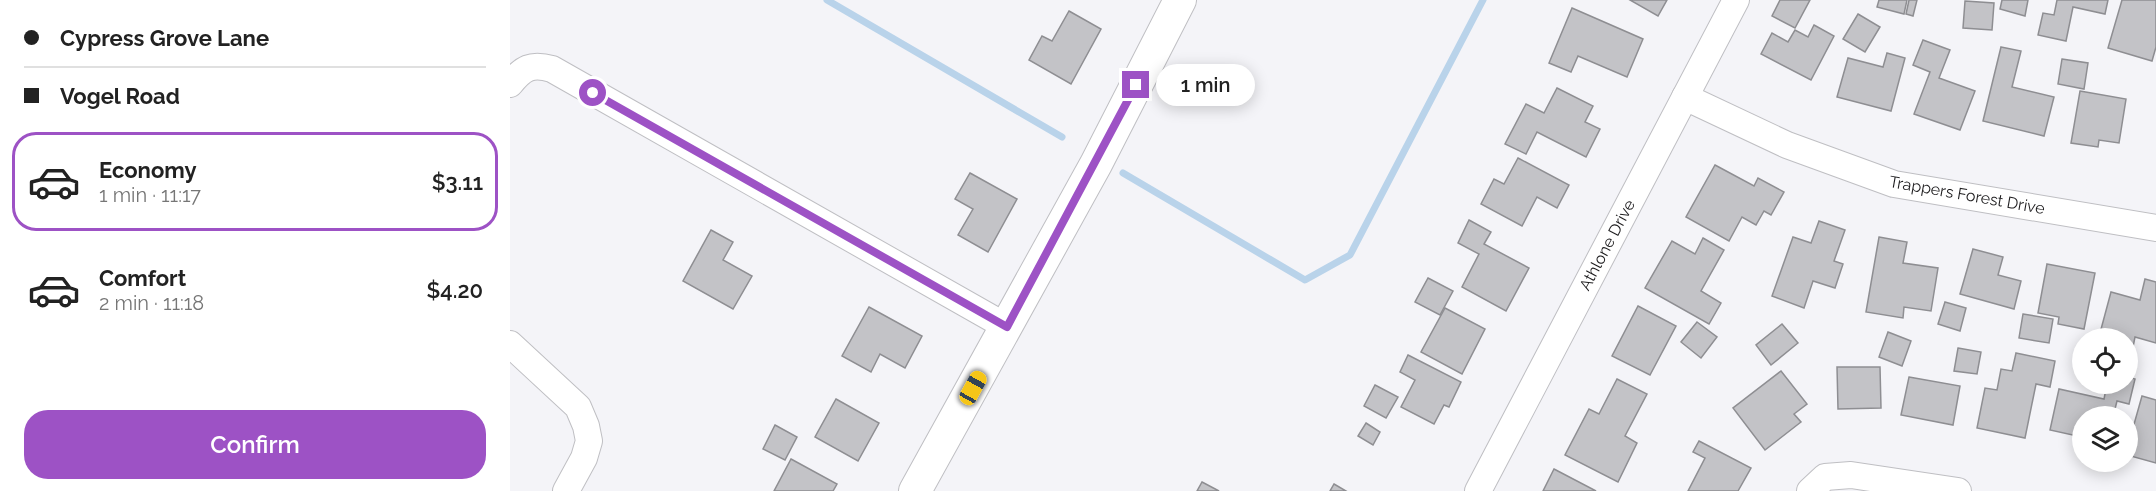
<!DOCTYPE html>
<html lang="en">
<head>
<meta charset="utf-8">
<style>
	:root { --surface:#fff; --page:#f6f6f6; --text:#222; --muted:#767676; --line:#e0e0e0; --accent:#9d52c5 }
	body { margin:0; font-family:Raleway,sans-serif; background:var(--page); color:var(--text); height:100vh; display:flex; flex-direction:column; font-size:22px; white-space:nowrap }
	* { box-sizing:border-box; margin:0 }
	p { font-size:20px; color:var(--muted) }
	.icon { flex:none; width:33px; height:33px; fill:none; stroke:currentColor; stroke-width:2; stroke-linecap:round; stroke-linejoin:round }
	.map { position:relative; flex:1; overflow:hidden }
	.side { display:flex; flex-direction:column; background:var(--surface); width:510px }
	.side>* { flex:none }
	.top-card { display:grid; align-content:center; height:132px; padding:0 24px; background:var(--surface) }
	.fabs { position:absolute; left:1562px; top:328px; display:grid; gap:12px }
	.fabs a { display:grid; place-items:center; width:66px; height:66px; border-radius:50%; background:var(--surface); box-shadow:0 3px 15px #0003; font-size:30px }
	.end { position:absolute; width:27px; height:27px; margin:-14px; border:8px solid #9d52c5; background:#fff; box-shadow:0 0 0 3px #fff }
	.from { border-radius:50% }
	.bubble { position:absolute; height:42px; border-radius:21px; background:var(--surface); box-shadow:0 3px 15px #0003; font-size:20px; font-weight:600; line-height:42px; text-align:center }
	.car { position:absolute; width:18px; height:36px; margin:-18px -9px; border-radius:8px; box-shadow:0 0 4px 2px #0007; background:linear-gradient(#f5c518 24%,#345 0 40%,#f5c518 0 76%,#345 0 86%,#f5c518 0) }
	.top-card b { display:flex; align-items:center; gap:21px; height:57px; font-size:22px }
	.top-card b+b { border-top:2px solid var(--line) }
	.top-card i { width:15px; height:15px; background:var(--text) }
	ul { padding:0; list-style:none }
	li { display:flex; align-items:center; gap:18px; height:99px; margin:0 12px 9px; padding:0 12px; border:3px solid transparent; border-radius:24px }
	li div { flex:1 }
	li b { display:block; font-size:22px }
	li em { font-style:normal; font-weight:600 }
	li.on { border-color:var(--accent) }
	li>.icon { width:54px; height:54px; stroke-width:1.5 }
	.button { display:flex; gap:12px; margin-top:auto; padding:12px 24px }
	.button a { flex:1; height:69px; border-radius:24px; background:var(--accent); color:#fff; font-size:24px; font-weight:600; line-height:69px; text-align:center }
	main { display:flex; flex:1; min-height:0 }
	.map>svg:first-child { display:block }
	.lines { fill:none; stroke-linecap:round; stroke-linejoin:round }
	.stream { stroke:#b9d3ea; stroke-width:7 }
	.building { fill:#c3c3c7; stroke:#8e8e92; stroke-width:1.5 }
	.minor-casing { stroke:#bfbfc3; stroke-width:28 }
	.tertiary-casing { stroke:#bfbfc3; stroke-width:34 }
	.minor { stroke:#fff; stroke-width:26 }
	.tertiary { stroke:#fff; stroke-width:32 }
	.route { stroke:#9d52c5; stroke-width:8 }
	.labels { text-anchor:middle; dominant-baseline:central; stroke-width:6; stroke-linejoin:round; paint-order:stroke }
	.street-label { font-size:16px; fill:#1c1b1d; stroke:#fff }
</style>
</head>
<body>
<main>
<section class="side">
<div class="top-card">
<b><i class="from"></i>Cypress Grove Lane</b>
<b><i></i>Vogel Road</b>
</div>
<ul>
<li class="on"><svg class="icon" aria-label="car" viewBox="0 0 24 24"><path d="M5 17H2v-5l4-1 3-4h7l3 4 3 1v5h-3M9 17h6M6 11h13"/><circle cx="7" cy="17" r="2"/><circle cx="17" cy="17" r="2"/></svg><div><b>Economy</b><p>1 min · 11:17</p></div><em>$3.11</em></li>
<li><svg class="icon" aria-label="car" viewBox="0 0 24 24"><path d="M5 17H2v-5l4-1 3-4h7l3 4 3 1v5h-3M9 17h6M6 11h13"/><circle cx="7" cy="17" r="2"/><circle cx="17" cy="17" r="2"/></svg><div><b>Comfort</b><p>2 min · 11:18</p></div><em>$4.20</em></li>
</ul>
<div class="button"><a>Confirm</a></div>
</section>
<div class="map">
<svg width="1646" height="491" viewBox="0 0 1646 491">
	<rect width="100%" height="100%" fill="#f4f4f8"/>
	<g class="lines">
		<g class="stream">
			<path d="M317,0L552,137"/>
			<path d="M613,173L795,280L840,255L973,0"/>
		</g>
	</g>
	<g class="building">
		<path d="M1120,0H1157L1148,16Z"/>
		<path d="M1270,0H1300L1285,28L1262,16Z"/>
		<path d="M1369,0H1397L1394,14L1367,7Z"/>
		<path d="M1399,0H1407L1403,16L1396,14Z"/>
		<path d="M1492,0H1518L1515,16L1490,9Z"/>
		<path d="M1547,0H1598L1595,14L1563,7L1556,41L1528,35L1533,13L1544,15Z"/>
		<path d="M1612,0H1646V47L1642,61L1598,48Z"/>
		<path d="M1455,1L1484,3L1482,30L1453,28Z"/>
		<path d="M1062,8L1133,39L1117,77L1068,56L1061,72L1039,63Z"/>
		<path d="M559,11L591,29L561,84L519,60L532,36L542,41Z"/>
		<path d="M1348,14L1370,27L1355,52L1333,39Z"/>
		<path d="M1304,25L1324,36L1301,80L1251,54L1262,33L1278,42L1285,30L1298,37Z"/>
		<path d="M1413,40L1440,50L1429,78L1465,91L1450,130L1404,114L1420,72L1403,65Z"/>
		<path d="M1491,47L1511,51L1502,87L1544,97L1534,136L1473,121Z"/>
		<path d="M1377,53L1395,58L1381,111L1327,97L1338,58L1373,67Z"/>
		<path d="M1552,59L1578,63L1574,89L1548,84Z"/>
		<path d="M1047,88L1083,106L1075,122L1090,129L1076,157L1027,132L1016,154L995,144L1016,104L1034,113Z"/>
		<path d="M1570,91L1616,99L1609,143L1589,140L1588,147L1561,143Z"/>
		<path d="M1008,158L1059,185L1047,208L1027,197L1012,226L971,204L984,179L994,184Z"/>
		<path d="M1205,165L1244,186L1248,178L1274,192L1261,215L1254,211L1246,225L1232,217L1219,241L1176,217Z"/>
		<path d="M460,173L507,199L478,252L448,235L463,209L445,199Z"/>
		<path d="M959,220L981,232L974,244L1019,268L996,311L952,287L969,254L948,243Z"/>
		<path d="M1309,221L1335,230L1324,261L1333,264L1325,288L1303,281L1294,308L1262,296L1283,237L1301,243Z"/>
		<path d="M201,230L223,242L213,260L242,276L223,309L173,281Z"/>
		<path d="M1369,237L1397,242L1393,263L1428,268L1421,311L1394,307L1393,318L1356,312Z"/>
		<path d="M1193,238L1214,250L1191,291L1211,303L1199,324L1135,288L1162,241L1185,254Z"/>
		<path d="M1463,249L1493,257L1488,275L1511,281L1504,309L1450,294Z"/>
		<path d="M1537,264L1585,273L1574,329L1548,324L1549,317L1528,313Z"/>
		<path d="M918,278L943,291L930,315L905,302Z"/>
		<path d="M1635,279L1646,282V343L1625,337L1622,352L1617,351V339H1608L1590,333L1601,292L1630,300Z"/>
		<path d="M1435,302L1456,308L1450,331L1428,324Z"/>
		<path d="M1128,306L1166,326L1140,375L1102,356Z"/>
		<path d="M359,307L412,336L395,368L370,354L361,372L332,356Z"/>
		<path d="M935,308L975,329L952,374L911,352Z"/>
		<path d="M1513,314L1543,319L1539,343L1509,338Z"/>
		<path d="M1187,322L1207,337L1191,358L1171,342Z"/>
		<path d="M1272,324L1288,343L1261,365L1246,345Z"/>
		<path d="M1378,332L1401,341L1392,366L1369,357Z"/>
		<path d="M1448,348L1471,352L1467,374L1444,371Z"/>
		<path d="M1506,353L1545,361L1540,387L1526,384L1515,438L1467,428L1475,388L1487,390L1491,369L1502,371Z"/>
		<path d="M898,355L951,382L939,407L934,405L924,424L891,407L905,380L890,372Z"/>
		<path d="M1327,367H1370L1371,408L1328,409Z"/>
		<path d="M1271,371L1297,404L1284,414L1291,422L1255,450L1223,408Z"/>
		<path d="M1399,377L1450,386L1443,425L1391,415Z"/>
		<path d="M1617,377L1625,379L1619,404L1607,401L1603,417H1572V449L1569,448L1572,437L1540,430L1549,389L1594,399L1597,384H1617Z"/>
		<path d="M1107,379L1137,394L1115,436L1127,443L1108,482L1055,455L1079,409L1089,414Z"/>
		<path d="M865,385L888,397L876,418L854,406Z"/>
		<path d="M1632,396L1646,400V463L1617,455V449Z"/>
		<path d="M326,399L369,423L348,461L305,437Z"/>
		<path d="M856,423L870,432L863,445L848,436Z"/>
		<path d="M265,425L287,437L275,460L253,449Z"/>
		<path d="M1189,441L1241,468L1228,491H1178L1195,458L1183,452Z"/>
		<path d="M281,459L327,484L323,491H264Z"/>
		<path d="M1044,469L1086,491H1033Z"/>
		<path d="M692,482L709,491H687Z"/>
		<path d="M824,484L836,491H820Z"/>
	</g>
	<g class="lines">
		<defs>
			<g id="minor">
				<path d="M0,84C13,68 21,63 42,69L497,327"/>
				<path d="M1175,97L1277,145L1384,184L1646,228"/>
				<path d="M0,344L68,407L76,426L79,441L74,458L56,491"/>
				<path d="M968,491L1226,0"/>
				<path d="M1300,491L1315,477L1341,475L1448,491"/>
			</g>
			<path id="tertiary" d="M405,491L586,164L670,0"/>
		</defs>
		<use href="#minor" class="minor-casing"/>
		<use href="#tertiary" class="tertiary-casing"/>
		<use href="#minor" class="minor"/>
		<use href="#tertiary" class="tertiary"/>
	</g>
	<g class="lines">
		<path class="route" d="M83,93L497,327L626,85"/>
	</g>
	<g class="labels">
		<g class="street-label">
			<text transform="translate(1457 195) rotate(10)">Trappers Forest Drive</text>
			<text transform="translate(1097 245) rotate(-62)">Athlone Drive</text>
		</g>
	</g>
</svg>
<div class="fabs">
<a><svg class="icon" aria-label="locate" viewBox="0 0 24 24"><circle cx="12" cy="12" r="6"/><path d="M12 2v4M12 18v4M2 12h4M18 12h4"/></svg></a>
<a><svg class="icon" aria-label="layers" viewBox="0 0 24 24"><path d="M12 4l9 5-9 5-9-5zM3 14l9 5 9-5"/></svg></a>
</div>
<i class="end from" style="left:83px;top:93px"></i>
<i class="end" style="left:626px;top:85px"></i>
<div class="bubble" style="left:646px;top:64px;width:99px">1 min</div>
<i class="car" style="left:463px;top:388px;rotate:29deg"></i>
</div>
</main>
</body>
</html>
